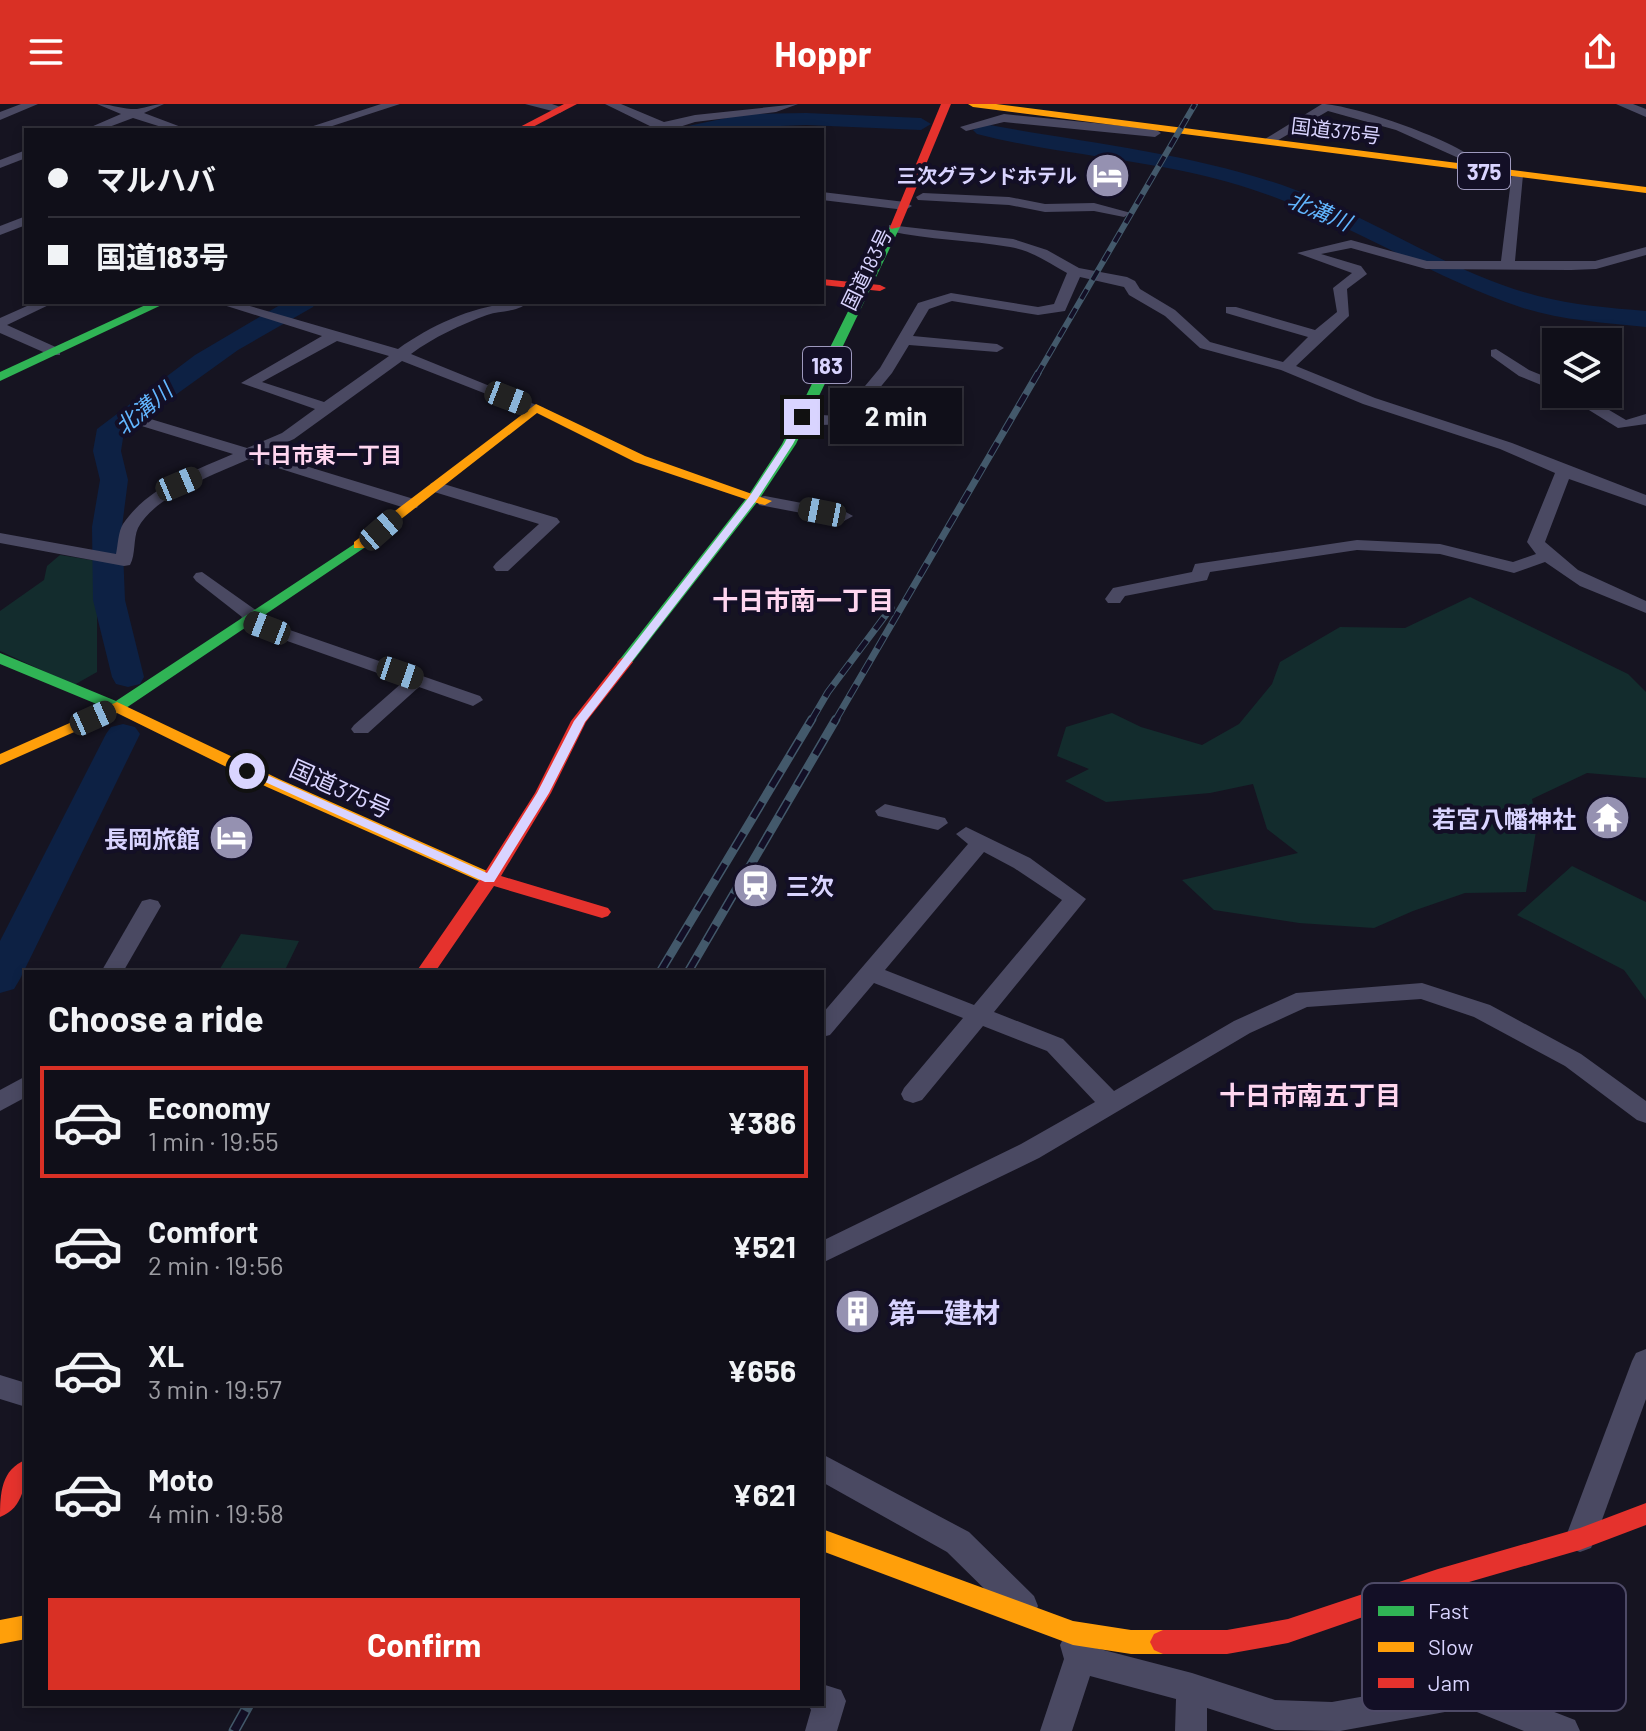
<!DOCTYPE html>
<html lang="en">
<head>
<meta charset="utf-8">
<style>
	:root { --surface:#100f19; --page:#191822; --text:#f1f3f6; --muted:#9c9ca2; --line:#302f38; --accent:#d93025 }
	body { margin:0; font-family:Barlow,"Noto Sans JP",sans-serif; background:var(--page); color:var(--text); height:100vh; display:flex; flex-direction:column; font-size:30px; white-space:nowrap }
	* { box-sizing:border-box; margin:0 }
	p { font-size:26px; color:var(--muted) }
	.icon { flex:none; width:44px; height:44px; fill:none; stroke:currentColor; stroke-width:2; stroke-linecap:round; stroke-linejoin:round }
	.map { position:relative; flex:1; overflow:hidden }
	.drawer { position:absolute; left:24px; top:866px; width:800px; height:736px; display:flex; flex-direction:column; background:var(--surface); border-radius:0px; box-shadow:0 4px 12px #0003,0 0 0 2px var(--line) }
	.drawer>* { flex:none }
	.hud { position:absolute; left:24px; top:24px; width:800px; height:176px; border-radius:0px; box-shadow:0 4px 12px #0003,0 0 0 2px var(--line); display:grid; align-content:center; height:176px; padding:0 24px; background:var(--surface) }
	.fabs { position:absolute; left:1542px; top:224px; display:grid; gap:16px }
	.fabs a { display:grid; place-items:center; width:80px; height:80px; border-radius:0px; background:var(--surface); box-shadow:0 4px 12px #0003,0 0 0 2px var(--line); font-size:40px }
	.end { position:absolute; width:36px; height:36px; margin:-18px; border:10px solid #d9d4ff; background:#111; box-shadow:0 0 0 4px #111 }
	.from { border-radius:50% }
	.bubble { position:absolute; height:56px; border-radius:0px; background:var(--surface); box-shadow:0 4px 12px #0003,0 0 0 2px var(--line); font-size:26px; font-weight:700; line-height:56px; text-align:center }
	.car { position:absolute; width:24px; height:48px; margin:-24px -12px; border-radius:10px; box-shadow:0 0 6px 2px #0007; background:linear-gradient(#222 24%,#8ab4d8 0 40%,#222 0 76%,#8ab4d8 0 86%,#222 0) }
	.hud b { display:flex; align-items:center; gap:28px; height:76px; font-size:30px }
	.hud b+b { border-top:2px solid var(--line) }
	.hud i { width:20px; height:20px; background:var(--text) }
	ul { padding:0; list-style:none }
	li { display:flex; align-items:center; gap:24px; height:112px; margin:0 16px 12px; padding:0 8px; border:4px solid transparent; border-radius:0px }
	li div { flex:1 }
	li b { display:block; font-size:30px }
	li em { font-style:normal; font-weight:700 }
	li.active { border-color:var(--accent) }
	li>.icon { width:72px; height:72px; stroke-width:1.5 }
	h2 { padding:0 24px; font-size:36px; line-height:96px }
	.cta { display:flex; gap:16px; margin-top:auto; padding:16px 24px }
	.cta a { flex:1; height:92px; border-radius:0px; background:var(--accent); color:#fff; font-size:32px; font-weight:700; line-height:92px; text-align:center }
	header { display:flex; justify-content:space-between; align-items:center; height:104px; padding:0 24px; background:var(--accent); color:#fff; font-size:36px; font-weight:700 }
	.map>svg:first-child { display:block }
	.green { fill:#132c2d }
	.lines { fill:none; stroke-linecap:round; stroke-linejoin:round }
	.river { fill:#0d2144; fill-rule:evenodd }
	.street { fill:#4a4962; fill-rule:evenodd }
	.fast { fill:#30b455; fill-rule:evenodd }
	.slow { fill:#ff9f0a; fill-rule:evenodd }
	.jam { fill:#e5322d; fill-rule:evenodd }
	.rail-far3-casing { stroke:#43596b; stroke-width:6 }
	.rail-far2-casing { stroke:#43596b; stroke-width:7 }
	.rail-far1-casing { stroke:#43596b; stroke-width:9 }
	.rail-casing { stroke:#43596b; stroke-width:11 }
	.rail-far3 { stroke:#130f26; stroke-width:4; stroke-dasharray:11; stroke-linecap:butt }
	.rail-far2 { stroke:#130f26; stroke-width:5; stroke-dasharray:14; stroke-linecap:butt }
	.rail-far1 { stroke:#130f26; stroke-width:6; stroke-dasharray:18; stroke-linecap:butt }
	.rail { stroke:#130f26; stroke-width:8; stroke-dasharray:23; stroke-linecap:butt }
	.route { fill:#d9d4ff }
	.labels { text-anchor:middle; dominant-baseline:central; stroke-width:8; stroke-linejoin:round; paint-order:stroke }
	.far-street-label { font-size:20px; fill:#d9d4ff; stroke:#130f26 }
	.far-poi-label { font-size:20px; font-weight:bold; fill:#d9d4ff; stroke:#130f26; text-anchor:end }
	.shield { fill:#130f26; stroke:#9e99be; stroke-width:2 }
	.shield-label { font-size:22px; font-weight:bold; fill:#d9d4ff }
	.far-water-label { font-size:22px; font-style:italic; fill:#62b6ff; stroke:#130f26 }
	.far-neighbourhood-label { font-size:22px; font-weight:bold; fill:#ffd6f0; stroke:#130f26 }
	.street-label { font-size:24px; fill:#d9d4ff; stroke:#130f26 }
	.poi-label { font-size:24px; font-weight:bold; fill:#d9d4ff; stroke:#130f26; text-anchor:end }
	.neighbourhood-label { font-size:26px; font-weight:bold; fill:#ffd6f0; stroke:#130f26 }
	.near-poi-label { font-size:28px; font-weight:bold; fill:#d9d4ff; stroke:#130f26; text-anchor:start }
	.key { fill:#130f26; stroke:#4e4a67; stroke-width:2 }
	.key-label { font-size:22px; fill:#d9d4ff }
</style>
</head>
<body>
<header><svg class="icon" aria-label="menu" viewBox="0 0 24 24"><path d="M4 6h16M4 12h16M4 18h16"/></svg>Hoppr<svg class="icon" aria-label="share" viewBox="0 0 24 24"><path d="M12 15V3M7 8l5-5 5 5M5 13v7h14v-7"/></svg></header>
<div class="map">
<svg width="1646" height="1627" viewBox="0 0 1646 1627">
	<rect width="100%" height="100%" fill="#161421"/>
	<g class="green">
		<path d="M60,451L97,457V568L74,581L0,547V507L44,476L47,462Z"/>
		<path d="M1470,493L1628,570L1646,588V674L1587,669L1532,695L1537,721L1526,788L1465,789L1413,807L1374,824L1299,819L1214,806L1182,776L1298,749L1267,725L1253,680L1210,689L1106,698L1065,677L1089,665L1057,652L1066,623L1112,609L1141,623L1202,641L1239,620L1272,580L1280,558L1340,523L1405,524Z"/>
		<path d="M1572,762L1646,798V896L1624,866L1517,811Z"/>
		<path d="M241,830L299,837L284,868H218Z"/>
	</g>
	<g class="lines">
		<g class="river">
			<path d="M806,9L921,14L931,20L921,26L806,21L684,26L688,22L745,10Z"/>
			<path d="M984,20C1086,39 1195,49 1293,85C1376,115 1452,170 1538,192C1573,201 1610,204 1646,207V223C1605,219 1559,216 1520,203C1420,169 1330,106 1228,78C1146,55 1059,51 977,30L973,26Z"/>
			<path d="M285,198H316L313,203L238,246L124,328L121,347L128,376L122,423L125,496L144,573L140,580L128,583L116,580L112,573L93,496L92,423L100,376L93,347L97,325L195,251Z"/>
			<path d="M123,620L135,623L140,630L20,875L14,885L0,889V837L106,630L111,623Z"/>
		</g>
		<g class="street">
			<path d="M21,0H38L0,16V8Z"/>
			<path d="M97,0C109,0 119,4 131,5C141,6 153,0 164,0L144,9L189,26H171L133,14L101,26H84L121,10Z"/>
			<path d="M381,0H400L320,26H301Z"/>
			<path d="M525,0H552L566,5L560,9Z"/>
			<path d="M605,0H621L664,18L695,11L798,0L776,8L695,18L670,26H658Z"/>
			<path d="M1322,0C1351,0 1462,38 1480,60L1470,63L1463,56L1396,26L1328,7L1275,38L1265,35Z"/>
			<path d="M1616,0H1633L1646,5V13Z"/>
			<path d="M1004,10L1155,25L1161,29L1155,33L1004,18L966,27L960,23Z"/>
			<path d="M26,46V54L0,64V56Z"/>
			<path d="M1512,68L1523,71L1515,157H1595L1646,143V151L1596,165L1571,166L1426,165L1351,144L1321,150L1361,162L1367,170L1347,185L1349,212L1296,262L1375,294L1512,339L1646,391V402L1569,375L1545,438L1578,466L1646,497V509L1580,482L1545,458L1514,469L1440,450L1357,446L1210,468L1207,476L1125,492L1120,499H1108L1105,495L1113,484L1192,468L1195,460L1357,436L1440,440L1513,458L1536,450L1527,438L1555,369L1500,345L1363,300L1281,266L1200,244L1165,212L1129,191L1124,183L1080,173L1065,207L1038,211L952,197L929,205L913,232L997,240L1004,244L997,248L909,241L892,269L850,320L821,321L813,316L821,311L840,312L880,264L918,199L951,189L1038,203L1054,200L1067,169C1049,159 1031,146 1010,143C970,136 929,136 889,127V121L1013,135L1047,146L1079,164L1127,173L1135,177L1140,185L1175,206L1210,238L1283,258L1308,233L1226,209V203H1236L1315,226L1337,208L1333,184L1352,169L1297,149L1351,136L1427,157H1501Z"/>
			<path d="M822,88L905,98L912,102L905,106L822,96Z"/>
			<path d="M923,89L1009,93L1045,100L1094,99L1131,109L1124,113L1094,107L1045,108L1009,101L918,96L916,93Z"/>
			<path d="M26,112V121L0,131V122Z"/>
			<path d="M36,198H55L7,221L60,245V251H50L0,229V214Z"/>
			<path d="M214,198H236L398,245C436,218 482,198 529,198C516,209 502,206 487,211C460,221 434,233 411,250L544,304L542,307H530L402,257L294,335L263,349L417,396L419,400L417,404H405L249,355C218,369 154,392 138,424C133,435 136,450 130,461L124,462L0,439V429L116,450C118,441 118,428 123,420C148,383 194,367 233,350L122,316V310H134L247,344L282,329L315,305L241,279L322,232ZM337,237L389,252L324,298L262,278Z"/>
			<path d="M1496,245L1529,266L1556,277V287L1519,272L1491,252V246Z"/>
			<path d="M1563,290H1582L1626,316L1646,310V320L1618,324Z"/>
			<path d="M437,378L557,414L560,418L508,467H496L493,463L496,459L539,420L431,387L429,383L431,379Z"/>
			<path d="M765,392L844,407L853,412L844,417L759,401L757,397L759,393Z"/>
			<path d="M202,468L260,509L261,516L480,592L483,596L473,602L419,583L368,629H354L351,625L354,621L403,578L242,521L239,517L242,513L196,477L193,473L196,469Z"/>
			<path d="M885,700L945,714L948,719L938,726L878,712L875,707Z"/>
			<path d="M966,723L1030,754L1086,795L994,908L1063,935L1114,987L1234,917L1296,889L1422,879L1490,901L1581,950L1646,997V1019L1637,1016L1565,962L1474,913L1421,895L1307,903L1250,929L1039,1054L822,1159V1137L1021,1040L1095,998L1047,947L983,922L922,996L913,999L904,996L901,990L904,984L963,914L874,879L830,931L822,933V910L968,740L956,730ZM984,748L1014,764L1062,796L974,901L885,866Z"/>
			<path d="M150,795L158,797L161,802L123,868H101L142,797Z"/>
			<path d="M26,972V993L0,1007V986Z"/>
			<path d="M1646,1245V1295L1595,1435L1591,1444L1580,1448L1569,1444L1565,1435L1632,1257L1636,1249Z"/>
			<path d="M0,1271L26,1279V1303L0,1295Z"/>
			<path d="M822,1350L969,1428L1034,1492L1038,1502L1034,1512L1023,1516L1012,1512L947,1448L822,1378Z"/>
			<path d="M1076,1526L1087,1531L1092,1543L1192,1569L1275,1596L1332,1598L1467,1574L1575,1616L1580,1627H1524L1467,1604L1340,1627L1275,1626L1207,1604V1627H1175L1176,1595L1090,1572L1072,1627H1040L1064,1555L1060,1541L1065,1531Z"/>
			<path d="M822,1580L841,1586L846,1597L837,1627H805L811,1606L808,1600H822Z"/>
		</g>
		<g class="fast">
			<path d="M895,120L900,123L796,340L758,397L630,561H620L617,558L620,555L748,392L782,340L890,123Z"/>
			<path d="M152,198H168L0,277V268Z"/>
			<path d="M359,437L366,441L364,444L123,606H111L0,560V549L116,597Z"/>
		</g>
		<g class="slow">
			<path d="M968,0H996L1646,83V89L973,3Z"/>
			<path d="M536,300L645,352L772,397L765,401L760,400L635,358L537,309L364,444H354V438Z"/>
			<path d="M117,598L279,675L496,771L499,775L496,779H484L267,683L117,609L0,661V650Z"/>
			<path d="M822,1425L1073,1517L1131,1526H1163L1172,1530L1176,1538L1172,1546L1163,1550H1131L1073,1541L822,1447Z"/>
			<path d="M26,1511V1535L0,1540V1516Z"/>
		</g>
		<g class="jam">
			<path d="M564,0H577L527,26H514Z"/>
			<path d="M941,0H951L900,123L891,125L890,123Z"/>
			<path d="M822,175L880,181L886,184L880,187L822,181Z"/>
			<path d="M625,553L633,558L586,618L551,689L501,772L608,804L611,808L608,812L602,814L494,782L435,868H416L483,771L535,689L571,617L620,555Z"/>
			<path d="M26,1356C26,1378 24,1404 0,1413C0,1390 1,1365 26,1356Z"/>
			<path d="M1646,1399V1421L1580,1446L1438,1487L1288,1539L1227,1550H1163L1154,1546L1150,1538L1154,1530L1163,1526H1227L1288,1515L1438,1465L1580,1424Z"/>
		</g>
		<defs>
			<path id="rail-far3" d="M1037,271L1195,0"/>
			<g id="rail-far2">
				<path d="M811,617L828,588L891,504"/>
				<path d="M835,617L1038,269"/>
			</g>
			<g id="rail-far1">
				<path d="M660,868L812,615"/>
				<path d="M688,868L836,615"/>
			</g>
			<path id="rail" d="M234,1627L249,1600"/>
		</defs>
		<use href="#rail-far3" class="rail-far3-casing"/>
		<use href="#rail-far2" class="rail-far2-casing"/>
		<use href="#rail-far1" class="rail-far1-casing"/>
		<use href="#rail" class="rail-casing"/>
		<use href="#rail-far3" class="rail-far3"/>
		<use href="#rail-far2" class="rail-far2"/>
		<use href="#rail-far1" class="rail-far1"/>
		<use href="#rail" class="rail"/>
	</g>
	<path class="route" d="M802,310L807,313L793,340L756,397L585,618L549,689L494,778H485L241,667L251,664L487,769L537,689L574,617L749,393L784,340L798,313Z"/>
	<defs>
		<symbol id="hotel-disc" viewBox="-11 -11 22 22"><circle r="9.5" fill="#9591b1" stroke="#130f26"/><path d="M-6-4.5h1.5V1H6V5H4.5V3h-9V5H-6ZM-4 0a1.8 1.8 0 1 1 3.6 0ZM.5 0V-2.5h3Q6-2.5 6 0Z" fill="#fff"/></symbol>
		<symbol id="temple-disc" viewBox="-11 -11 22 22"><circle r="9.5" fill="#9591b1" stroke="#130f26"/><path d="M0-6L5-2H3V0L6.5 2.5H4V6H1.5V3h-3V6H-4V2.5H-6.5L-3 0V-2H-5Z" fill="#fff"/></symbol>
		<symbol id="station-disc" viewBox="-11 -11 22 22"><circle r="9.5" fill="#9591b1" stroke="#130f26"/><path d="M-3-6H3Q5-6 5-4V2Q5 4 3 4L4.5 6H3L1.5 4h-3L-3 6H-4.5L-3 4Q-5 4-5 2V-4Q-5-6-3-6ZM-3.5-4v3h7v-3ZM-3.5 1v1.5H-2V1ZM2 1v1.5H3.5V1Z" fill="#fff"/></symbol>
		<symbol id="building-disc" viewBox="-11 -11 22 22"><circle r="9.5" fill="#9591b1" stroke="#130f26"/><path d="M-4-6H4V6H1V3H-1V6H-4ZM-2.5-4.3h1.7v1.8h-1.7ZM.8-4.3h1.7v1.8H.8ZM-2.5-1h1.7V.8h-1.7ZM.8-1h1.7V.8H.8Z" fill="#fff"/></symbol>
	</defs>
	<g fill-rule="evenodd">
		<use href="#hotel-disc" x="1082" y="46" width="51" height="51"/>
		<use href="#temple-disc" x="1582" y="688" width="51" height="51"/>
		<use href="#hotel-disc" x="206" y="708" width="51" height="51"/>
		<use href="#station-disc" x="730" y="756" width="51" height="51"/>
		<use href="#building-disc" x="832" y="1182" width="51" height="51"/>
	</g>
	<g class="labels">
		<g class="far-street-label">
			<text transform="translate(1336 26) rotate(7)">国道375号</text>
			<text transform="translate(866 165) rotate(-64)">国道183号</text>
		</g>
		<g class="far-poi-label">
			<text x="1077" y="71">三次グランドホテル</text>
		</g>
		<g class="shield">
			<rect x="1458" y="49" width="52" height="36" rx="6"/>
			<rect x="803" y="243" width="48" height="36" rx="6"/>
		</g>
		<g class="shield-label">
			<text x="1484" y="67">375</text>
			<text x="827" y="261">183</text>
		</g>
		<g class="far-water-label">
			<text transform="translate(1320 106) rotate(23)">北溝川</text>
			<text transform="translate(143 304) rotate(-40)">北溝川</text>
		</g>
		<g class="far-neighbourhood-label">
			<text x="325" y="350">十日市東一丁目</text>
		</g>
		<g class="street-label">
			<text transform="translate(341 684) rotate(24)">国道375号</text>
		</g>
		<g class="poi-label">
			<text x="1576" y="714">若宮八幡神社</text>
			<text x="200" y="734">長岡旅館</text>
			<text x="786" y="781" text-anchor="start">三次</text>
		</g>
		<g class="neighbourhood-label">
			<text x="803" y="495">十日市南一丁目</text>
			<text x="1310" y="990">十日市南五丁目</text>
		</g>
		<g class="near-poi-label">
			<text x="888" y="1208">第一建材</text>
		</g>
	</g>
	<rect x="1362" y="1479" width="264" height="128" rx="12" class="key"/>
	<rect x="1378" y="1502" width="36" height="10" fill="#30b455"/>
	<rect x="1378" y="1538" width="36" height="10" fill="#ff9f0a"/>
	<rect x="1378" y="1574" width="36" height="10" fill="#e5322d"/>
	<g class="key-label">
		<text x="1428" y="1515">Fast</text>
		<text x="1428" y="1551">Slow</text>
		<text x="1428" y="1587">Jam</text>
	</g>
</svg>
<div class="fabs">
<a><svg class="icon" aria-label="layers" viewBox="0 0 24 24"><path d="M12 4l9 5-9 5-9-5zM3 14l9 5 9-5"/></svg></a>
</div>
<i class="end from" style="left:247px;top:667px"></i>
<i class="end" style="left:802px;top:313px"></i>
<div class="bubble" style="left:830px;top:284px;width:132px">2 min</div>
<i class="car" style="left:508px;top:294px;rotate:111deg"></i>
<i class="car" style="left:179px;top:380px;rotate:67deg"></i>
<i class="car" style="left:822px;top:408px;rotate:281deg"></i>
<i class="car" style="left:381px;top:426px;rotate:49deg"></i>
<i class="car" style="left:267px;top:524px;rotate:291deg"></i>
<i class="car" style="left:400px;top:569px;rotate:109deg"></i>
<i class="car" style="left:93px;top:614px;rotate:66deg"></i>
<div class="hud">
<b><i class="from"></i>マルハバ</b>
<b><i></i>国道183号</b>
</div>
<section class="drawer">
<h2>Choose a ride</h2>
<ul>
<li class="active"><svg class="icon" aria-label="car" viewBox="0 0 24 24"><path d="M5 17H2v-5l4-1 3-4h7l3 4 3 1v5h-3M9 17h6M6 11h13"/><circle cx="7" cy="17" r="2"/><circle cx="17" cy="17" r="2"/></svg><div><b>Economy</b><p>1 min · 19:55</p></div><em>¥386</em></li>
<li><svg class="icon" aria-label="car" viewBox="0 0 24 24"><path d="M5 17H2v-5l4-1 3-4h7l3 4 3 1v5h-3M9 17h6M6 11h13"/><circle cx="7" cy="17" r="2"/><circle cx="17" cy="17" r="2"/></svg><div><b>Comfort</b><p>2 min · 19:56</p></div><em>¥521</em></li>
<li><svg class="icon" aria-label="car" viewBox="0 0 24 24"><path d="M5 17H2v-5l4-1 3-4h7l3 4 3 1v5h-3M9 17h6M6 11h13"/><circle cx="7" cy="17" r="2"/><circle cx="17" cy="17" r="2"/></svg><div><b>XL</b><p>3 min · 19:57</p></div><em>¥656</em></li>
<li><svg class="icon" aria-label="car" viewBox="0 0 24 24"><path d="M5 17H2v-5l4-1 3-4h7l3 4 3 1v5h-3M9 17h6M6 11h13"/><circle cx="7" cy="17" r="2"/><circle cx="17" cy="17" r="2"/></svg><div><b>Moto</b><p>4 min · 19:58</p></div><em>¥621</em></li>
</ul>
<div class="cta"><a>Confirm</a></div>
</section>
</div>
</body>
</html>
